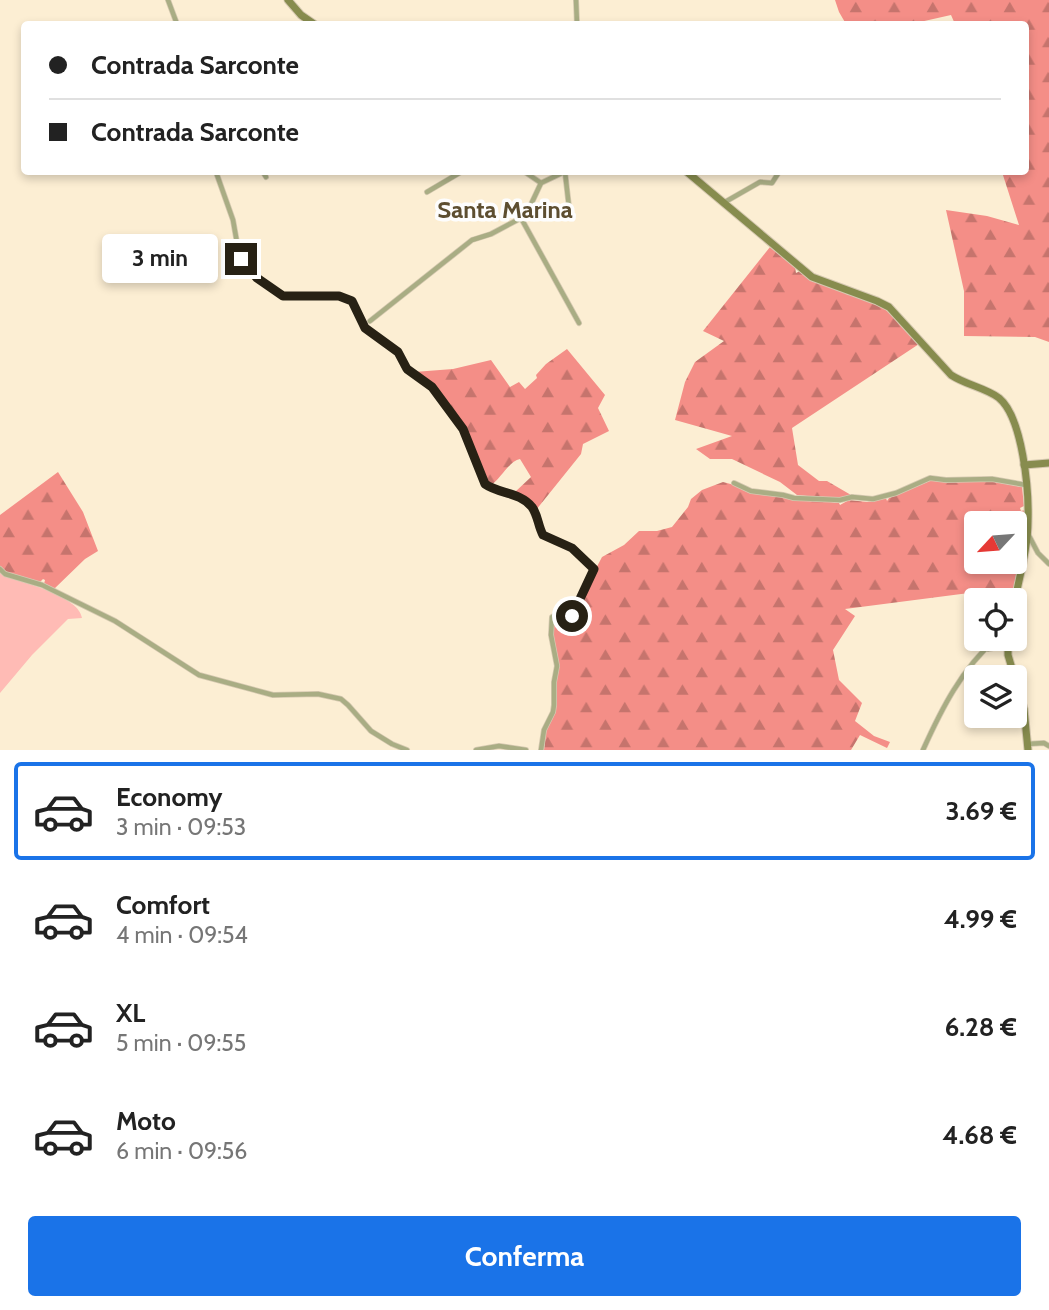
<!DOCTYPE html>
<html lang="it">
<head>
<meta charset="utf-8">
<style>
	:root { --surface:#fff; --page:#f6f6f6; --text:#222; --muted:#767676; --line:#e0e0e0; --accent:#1a73e8 }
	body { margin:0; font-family:Cabin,sans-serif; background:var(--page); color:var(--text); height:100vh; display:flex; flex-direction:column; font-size:26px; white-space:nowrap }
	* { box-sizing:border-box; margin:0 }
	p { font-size:23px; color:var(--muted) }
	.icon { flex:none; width:38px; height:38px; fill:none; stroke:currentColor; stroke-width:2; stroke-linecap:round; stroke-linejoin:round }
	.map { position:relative; height:750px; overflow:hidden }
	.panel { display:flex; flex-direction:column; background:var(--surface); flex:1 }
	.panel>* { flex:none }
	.top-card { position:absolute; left:21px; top:21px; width:1008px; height:154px; border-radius:7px; box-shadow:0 4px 10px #0003; display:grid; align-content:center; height:154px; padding:0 28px; background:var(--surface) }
	.needle { width:46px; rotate:244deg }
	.buttons { position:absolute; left:964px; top:511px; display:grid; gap:14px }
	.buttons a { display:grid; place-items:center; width:63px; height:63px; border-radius:7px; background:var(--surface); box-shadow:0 4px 10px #0003; font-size:35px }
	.end { position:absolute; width:32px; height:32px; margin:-16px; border:9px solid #272114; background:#fff; box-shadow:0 0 0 4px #fff }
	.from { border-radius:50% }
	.bubble { position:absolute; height:49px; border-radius:7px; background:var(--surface); box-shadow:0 4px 10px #0003; font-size:23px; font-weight:700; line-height:49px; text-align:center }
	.top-card b { display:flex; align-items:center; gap:24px; height:66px; font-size:26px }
	.top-card b+b { border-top:2px solid var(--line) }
	.top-card i { width:18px; height:18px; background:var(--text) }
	ul { padding:12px 0 0; list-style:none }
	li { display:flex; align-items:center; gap:21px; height:98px; margin:0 14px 10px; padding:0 14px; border:4px solid transparent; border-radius:7px }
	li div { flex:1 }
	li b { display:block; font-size:26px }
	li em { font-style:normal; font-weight:700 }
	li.on { border-color:var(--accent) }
	li>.icon { width:63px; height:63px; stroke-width:1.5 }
	.action { display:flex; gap:14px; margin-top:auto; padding:14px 28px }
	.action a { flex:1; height:80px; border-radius:7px; background:var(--accent); color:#fff; font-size:28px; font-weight:700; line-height:80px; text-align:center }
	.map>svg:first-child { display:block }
	.green { fill:#ffbbb5 }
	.forest { fill:url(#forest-firs); fill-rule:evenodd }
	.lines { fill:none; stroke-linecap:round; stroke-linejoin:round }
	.street-casing { stroke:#d6c9b1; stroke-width:6 }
	.secondary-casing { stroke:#d6c9b1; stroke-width:9 }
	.street { stroke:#a9ad84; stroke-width:4.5 }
	.secondary { stroke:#878c4e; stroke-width:7 }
	.route { stroke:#272114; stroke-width:9 }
	.labels { text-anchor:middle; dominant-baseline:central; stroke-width:7; stroke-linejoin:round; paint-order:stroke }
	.quarter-label { font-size:24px; font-weight:bold; fill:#5d4e30; stroke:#fdfdfd }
</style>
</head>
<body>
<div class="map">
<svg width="1049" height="750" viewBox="0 0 1049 750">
	<defs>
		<pattern id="forest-firs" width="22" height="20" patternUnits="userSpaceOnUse" patternTransform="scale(1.75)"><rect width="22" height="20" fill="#f48e87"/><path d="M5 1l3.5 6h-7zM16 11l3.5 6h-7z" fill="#c6746d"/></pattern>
	</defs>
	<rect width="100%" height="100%" fill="#fceed3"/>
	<path class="green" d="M0,572L4,576C23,582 80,597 82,618L68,619L32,655L0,693Z"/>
	<g class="forest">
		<path d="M835,0H1049V342L1035,337L964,336V291L946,210L987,216L1019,225L1002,172H1026V24H955L951,15L911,24H846L839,12Z"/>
		<path d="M770,247L795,267L796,273L800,271L846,292L847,295C876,291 901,325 919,344L792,428L798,465L819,481H827L851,495L838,499L797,495L780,482L732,459H710L696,449L732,436L675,420L685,382L695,362L724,341L703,331Z"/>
		<path d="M567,349L605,395L598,408L609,431L583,444L581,454L536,510L523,498L514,493L531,477L520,459C509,461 501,479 490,486L485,481C469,437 453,401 414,372L453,369L491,360L510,387L519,382L525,389L537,378L536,375L546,364Z"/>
		<path d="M58,472L83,512L98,551L85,559L54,589L44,584L45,580L43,579L40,582L8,573L0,567V515Z"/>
		<path d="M932,480L940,482L990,481L1022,487L1024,506L1020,508L1021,511L1025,510L1026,525L1023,526L1024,530L1013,592L969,593L845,609L855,616L833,650L839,680L862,703L855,721L874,736L890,742L887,748L860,735L851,750H544L546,730L556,709L555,682L557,669L552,635L553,618L557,616L568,622L602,557L624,545L639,531H657L672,527L688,507L691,499L702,490L723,482L738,486L747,492L839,503L840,505L849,500L867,502L886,498L887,501L889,498ZM976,523H1015V562H976Z"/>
	</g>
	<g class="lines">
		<defs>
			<g id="street">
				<path d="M168,0L177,24"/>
				<path d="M576,0L577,24"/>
				<path d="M216,172L233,220L239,254L257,278L283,296H339L352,301L365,328L398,352L407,369L432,387L463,429L485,484L522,498L529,504L543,535L572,548L594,569L570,618L566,619L556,615L552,617L551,635L557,666L554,682V705L553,712L544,730L541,750"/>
				<path d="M263,172L266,177"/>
				<path d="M525,172L541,183"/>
				<path d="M565,172L569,207"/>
				<path d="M427,192L461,172"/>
				<path d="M725,202L760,182L772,183L779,172"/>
				<path d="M521,218L579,323"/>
				<path d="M370,321L472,240L491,234L521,218L526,215L541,183L564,172"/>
				<path d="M734,483L751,491L783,495L794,498L840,500L852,497L873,499L896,493L930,478L946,480L992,479L1026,485"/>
				<path d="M1028,534L1038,553L1049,564"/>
				<path d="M0,569L5,574L42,585L115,621L199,675L273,695L318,694L341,699L348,705L371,731L392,744L407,750"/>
				<path d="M988,649L1008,645"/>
				<path d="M1027,744L1044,743L1049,746"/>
				<path d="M476,750L499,746L526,750"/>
				<path d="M923,750C941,710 962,668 996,639"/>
			</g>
			<g id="secondary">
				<path d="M288,0L301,15L314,24"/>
				<path d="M687,172L812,277L877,301L889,307L951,375C966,385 986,388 999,398C1023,418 1029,491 1028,521C1028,547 1020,574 1015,600"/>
				<path d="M1024,465L1049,463"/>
				<path d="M1008,639V655L1024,709L1028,750"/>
			</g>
		</defs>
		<use href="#street" class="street-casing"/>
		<use href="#secondary" class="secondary-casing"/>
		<use href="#street" class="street"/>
		<use href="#secondary" class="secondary"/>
	</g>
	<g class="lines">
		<path class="route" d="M241,259L257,278L283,296H339L352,301L365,328L398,352L407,369L432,387L463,429L485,484C499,494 520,492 532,507C538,515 538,526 543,535L572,548L594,569L572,616"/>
	</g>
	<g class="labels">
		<g class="quarter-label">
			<text x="505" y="209">Santa Marina</text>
		</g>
	</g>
</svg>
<div class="buttons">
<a><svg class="needle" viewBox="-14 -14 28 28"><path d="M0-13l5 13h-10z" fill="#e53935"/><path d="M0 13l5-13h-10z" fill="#767676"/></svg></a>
<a><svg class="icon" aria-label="locate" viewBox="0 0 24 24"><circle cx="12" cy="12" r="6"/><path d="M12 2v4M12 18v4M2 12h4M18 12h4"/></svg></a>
<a><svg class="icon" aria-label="layers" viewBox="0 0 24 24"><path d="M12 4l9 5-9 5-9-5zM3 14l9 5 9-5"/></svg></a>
</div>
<i class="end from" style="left:572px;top:616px"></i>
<i class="end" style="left:241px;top:259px"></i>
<div class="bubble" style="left:102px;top:234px;width:116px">3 min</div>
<div class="top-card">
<b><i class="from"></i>Contrada Sarconte</b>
<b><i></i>Contrada Sarconte</b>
</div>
</div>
<section class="panel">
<ul>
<li class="on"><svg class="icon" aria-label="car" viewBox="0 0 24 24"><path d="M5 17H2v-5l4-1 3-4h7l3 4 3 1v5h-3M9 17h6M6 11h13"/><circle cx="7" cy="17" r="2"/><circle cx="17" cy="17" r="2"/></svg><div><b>Economy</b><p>3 min · 09:53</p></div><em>3.69 €</em></li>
<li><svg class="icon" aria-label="car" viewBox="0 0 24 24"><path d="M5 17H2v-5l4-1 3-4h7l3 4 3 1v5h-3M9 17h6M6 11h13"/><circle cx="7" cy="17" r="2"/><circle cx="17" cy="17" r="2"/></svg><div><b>Comfort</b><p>4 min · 09:54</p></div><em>4.99 €</em></li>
<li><svg class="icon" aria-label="car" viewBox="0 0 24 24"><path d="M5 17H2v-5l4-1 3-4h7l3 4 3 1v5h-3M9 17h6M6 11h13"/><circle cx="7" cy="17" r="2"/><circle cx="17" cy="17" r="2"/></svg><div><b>XL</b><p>5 min · 09:55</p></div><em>6.28 €</em></li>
<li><svg class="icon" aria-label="car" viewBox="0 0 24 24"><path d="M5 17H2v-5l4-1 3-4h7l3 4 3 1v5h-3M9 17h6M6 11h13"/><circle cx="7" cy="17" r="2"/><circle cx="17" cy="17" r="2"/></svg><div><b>Moto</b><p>6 min · 09:56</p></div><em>4.68 €</em></li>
</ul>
<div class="action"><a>Conferma</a></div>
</section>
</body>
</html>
